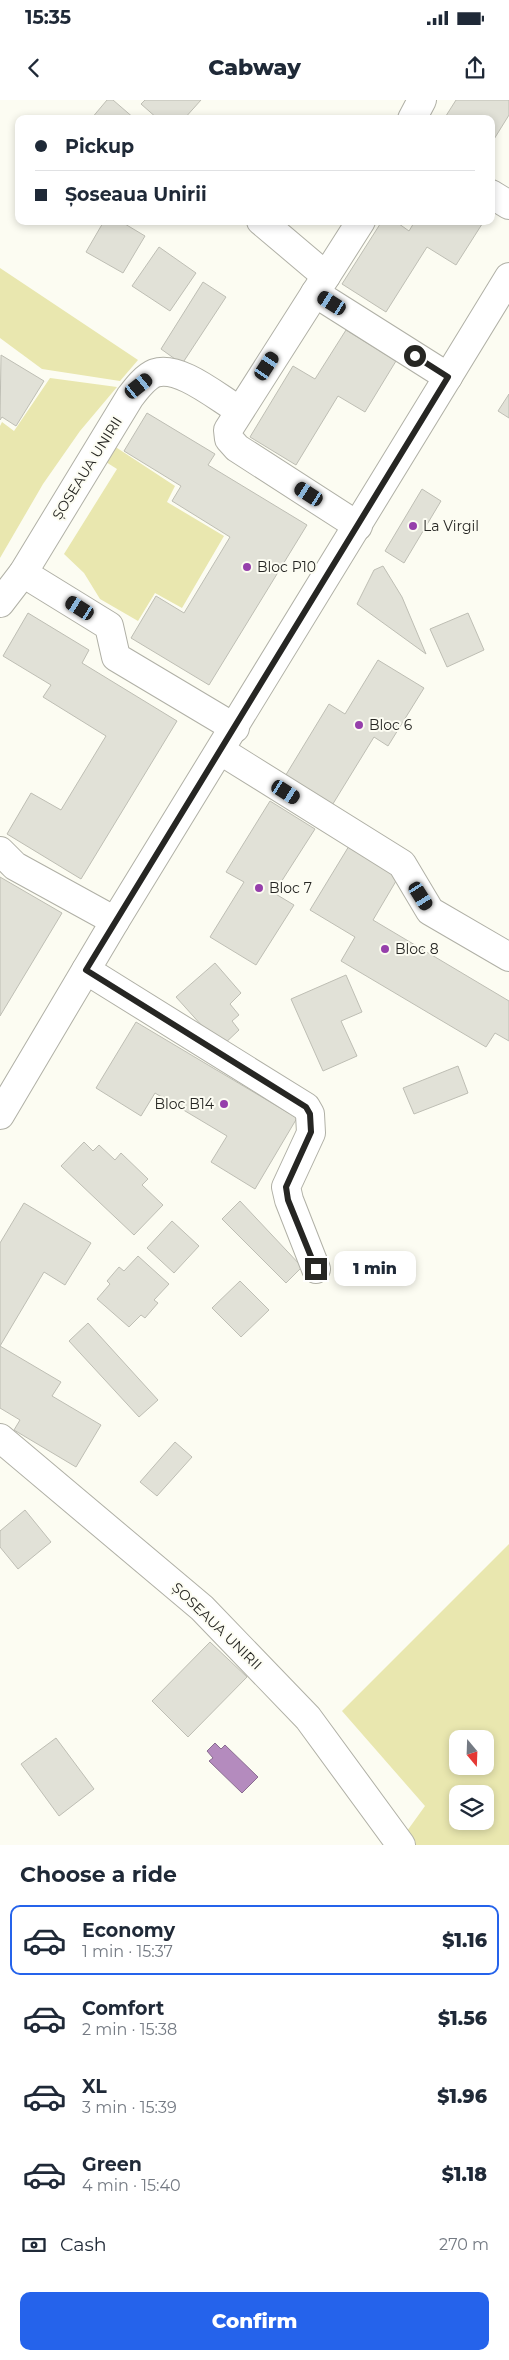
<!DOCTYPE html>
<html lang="en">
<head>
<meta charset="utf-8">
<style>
	:root { --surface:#fff; --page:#f6f6f7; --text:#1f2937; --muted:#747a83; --line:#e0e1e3; --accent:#2563eb }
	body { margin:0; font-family:Montserrat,sans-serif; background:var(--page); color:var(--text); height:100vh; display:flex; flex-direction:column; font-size:19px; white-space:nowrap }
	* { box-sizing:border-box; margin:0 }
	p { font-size:16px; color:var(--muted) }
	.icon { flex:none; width:28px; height:28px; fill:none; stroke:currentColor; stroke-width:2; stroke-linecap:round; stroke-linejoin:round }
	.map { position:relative; height:1745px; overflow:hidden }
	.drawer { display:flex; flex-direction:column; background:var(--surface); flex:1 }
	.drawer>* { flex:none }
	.top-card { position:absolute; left:15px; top:15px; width:480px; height:110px; border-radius:10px; box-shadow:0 2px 8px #0003; display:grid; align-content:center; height:110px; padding:0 20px; background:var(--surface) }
	.needle { width:32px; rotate:161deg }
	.buttons { position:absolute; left:449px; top:1630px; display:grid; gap:10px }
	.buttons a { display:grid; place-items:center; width:45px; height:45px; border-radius:10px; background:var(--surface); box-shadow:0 2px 8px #0003; font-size:25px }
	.end { position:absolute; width:22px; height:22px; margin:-11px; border:6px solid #262623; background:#fff; box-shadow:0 0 0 2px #fff }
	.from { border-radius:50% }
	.bubble { position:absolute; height:35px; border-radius:10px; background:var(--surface); box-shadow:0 2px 8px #0003; font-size:16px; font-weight:800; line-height:35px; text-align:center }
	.car { position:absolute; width:15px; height:30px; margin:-15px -8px; border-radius:6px; box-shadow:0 0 4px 1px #0007; background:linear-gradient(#222 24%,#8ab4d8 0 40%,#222 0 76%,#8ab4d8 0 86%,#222 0) }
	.top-card b { display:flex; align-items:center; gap:18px; height:48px; font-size:19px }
	.top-card b+b { border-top:1px solid var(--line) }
	.top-card i { width:12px; height:12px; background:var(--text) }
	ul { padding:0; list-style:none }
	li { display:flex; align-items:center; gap:15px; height:70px; margin:0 10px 8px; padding:0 10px; border:2px solid transparent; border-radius:10px }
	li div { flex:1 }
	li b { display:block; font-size:19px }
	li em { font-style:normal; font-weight:800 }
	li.active { border-color:var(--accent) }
	li>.icon { width:45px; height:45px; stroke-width:1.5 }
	h2 { padding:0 20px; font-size:22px; line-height:60px }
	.pay { display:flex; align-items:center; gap:12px; height:55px; padding:0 20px; font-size:19px }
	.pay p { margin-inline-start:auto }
	.button { display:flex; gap:10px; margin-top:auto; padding:10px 20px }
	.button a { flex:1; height:58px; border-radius:10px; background:var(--accent); color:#fff; font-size:20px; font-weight:800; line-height:58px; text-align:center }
	.status { display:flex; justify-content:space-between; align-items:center; height:35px; padding:0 25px; background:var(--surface); direction:ltr }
	.status svg { height:14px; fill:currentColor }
	header { display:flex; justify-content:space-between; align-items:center; height:65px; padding:0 20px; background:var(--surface); font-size:22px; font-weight:800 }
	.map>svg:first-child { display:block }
	.green { fill:#e9e7af; fill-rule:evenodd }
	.water { fill:#b48bbe; stroke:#896d90 }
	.building { fill:#e1e1d7; stroke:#bebeb4 }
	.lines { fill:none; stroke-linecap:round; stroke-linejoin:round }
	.street-casing { stroke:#b0b0a6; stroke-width:30 }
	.secondary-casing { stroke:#b0b0a6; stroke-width:30 }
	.street { stroke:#fff; stroke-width:28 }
	.secondary { stroke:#fff; stroke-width:28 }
	.route { stroke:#262623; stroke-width:6 }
	.poi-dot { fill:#963fab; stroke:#fcfcf2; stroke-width:2 }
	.labels { text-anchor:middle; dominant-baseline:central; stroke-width:4; stroke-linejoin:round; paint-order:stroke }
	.street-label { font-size:14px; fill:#262623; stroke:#fcfcf2 }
	.poi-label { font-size:14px; fill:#262623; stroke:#fcfcf2; text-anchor:start }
</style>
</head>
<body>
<div class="status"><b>15:35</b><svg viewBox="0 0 49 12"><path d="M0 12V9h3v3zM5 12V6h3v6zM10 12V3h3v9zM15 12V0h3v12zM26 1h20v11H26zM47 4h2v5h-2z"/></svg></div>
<header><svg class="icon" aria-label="back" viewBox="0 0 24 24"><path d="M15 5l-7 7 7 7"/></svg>Cabway<svg class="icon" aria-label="share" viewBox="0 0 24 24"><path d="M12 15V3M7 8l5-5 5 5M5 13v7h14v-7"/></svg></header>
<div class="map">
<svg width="509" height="1745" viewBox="0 0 509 1745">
	<rect width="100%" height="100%" fill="#fcfcf2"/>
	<g class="green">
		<path d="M0,168L138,260L120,281L42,269L0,238Z"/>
		<path d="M50,278L117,287L80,331L43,384L0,458V326L2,322L14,331Z"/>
		<path d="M111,344L175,386L167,402L224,436L182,508L155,493L138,521L100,499L84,473L64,454L117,369L98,357Z"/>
		<path d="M509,1444V1745H397L425,1706L342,1611ZM458,1639H485V1666H458ZM458,1694H485V1721H458Z"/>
	</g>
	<path class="water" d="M215,1643L221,1649L225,1645L258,1677L242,1693L209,1661L213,1658L207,1651Z"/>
	<g class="building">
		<path d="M107,0H113L135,19H91Z"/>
		<path d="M145,0H201L184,19H158L141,4Z"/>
		<path d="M456,0H509V15L491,44V19H444Z"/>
		<path d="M104,121H120L145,136L123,173L86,152Z"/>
		<path d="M382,121H395L409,131L415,121H484L456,165L427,147L386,212L342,184Z"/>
		<path d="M159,147L196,173L170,211L132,186Z"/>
		<path d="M203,182L226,197L182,264L161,249Z"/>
		<path d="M346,230L396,261L365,312L338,296L296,365L250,337L293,266L315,279Z"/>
		<path d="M1,255L44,281L16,326L2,317L0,320Z"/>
		<path d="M509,294V318L498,311Z"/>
		<path d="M147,313L215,354L208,365L307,425L209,585L131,538L156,496L184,513L230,437L172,401L181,386L124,351Z"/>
		<path d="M422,389L441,401L404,463L385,451Z"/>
		<path d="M383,466L402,497L426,554L357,504L374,470Z"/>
		<path d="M28,513L89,550L82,563L177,621L81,779L7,734L31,693L61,710L106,636L43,597L51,585L3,556Z"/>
		<path d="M468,513L484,550L447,567L430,529Z"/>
		<path d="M378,560L424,588L388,646L374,637L331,707L284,678L329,604L345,614Z"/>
		<path d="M270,701L315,729L274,793L294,805L256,865L210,837L244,782L226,772Z"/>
		<path d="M349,746L399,776L373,820L509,901V941L495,933L486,947L341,861L355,837L310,810Z"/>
		<path d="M0,777L62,813L0,916Z"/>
		<path d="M215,863L241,893L230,904L239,915L232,921L239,930L221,947L176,897Z"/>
		<path d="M346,875L362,912L341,921L357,956L323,971L291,899Z"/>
		<path d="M136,922L297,1018L255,1089L211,1062L227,1036L155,993L141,1016L96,988Z"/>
		<path d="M458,966L468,993L414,1014L403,988Z"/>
		<path d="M84,1042L93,1051L99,1045L115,1060L121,1053L148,1079L142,1085L163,1105L134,1135L61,1066Z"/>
		<path d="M240,1101L302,1167L286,1183L222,1119Z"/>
		<path d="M24,1103L91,1143L65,1185L44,1172L0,1246L61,1282L52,1296L101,1325L76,1367L14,1330L20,1320L0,1308V1143Z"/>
		<path d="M172,1121L199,1146L174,1173L147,1148Z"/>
		<path d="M138,1156L169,1184L154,1200L158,1203L145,1218L141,1215L129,1227L97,1199L110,1184L107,1181L119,1167L124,1171Z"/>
		<path d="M240,1181L269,1210L241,1237L212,1208Z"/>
		<path d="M88,1223L158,1300L139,1317L69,1241Z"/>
		<path d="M175,1342L192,1357L157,1396L140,1382Z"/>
		<path d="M25,1410L51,1442L18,1469L0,1447V1431Z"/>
		<path d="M210,1542L247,1577L188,1637L152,1601Z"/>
		<path d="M56,1638L94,1689L59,1716L21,1664Z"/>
	</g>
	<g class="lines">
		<defs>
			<g id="street">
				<path d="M412,19L422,0"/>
				<path d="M491,94L509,105"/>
				<path d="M261,121L326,176"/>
				<path d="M315,193L448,277"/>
				<path d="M358,426L237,348L229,339L228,330L361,121"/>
				<path d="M23,473L109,526L116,557L235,628"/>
				<path d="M0,503L23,473L130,297C136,289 145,277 155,273C180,265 218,298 239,310"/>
				<path d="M221,651L402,764L430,811L509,857"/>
				<path d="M0,751L15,766L115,821"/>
				<path d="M86,870L306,1007L310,1014L311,1033L286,1087L289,1100L316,1169"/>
				<path d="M0,1338L202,1508L308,1618L401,1745"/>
			</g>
			<path id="secondary" d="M0,1015L115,821L509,177"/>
		</defs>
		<use href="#street" class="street-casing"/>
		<use href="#secondary" class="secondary-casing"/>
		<use href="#street" class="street"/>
		<use href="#secondary" class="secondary"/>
	</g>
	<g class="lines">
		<path class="route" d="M316,1169L288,1100L286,1087L311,1032L310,1014L306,1007L86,870L448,277L415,256"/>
	</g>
	<g class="poi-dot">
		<circle cx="413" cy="426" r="5"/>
		<circle cx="247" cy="467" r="5"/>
		<circle cx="359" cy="625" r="5"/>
		<circle cx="259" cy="788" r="5"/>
		<circle cx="385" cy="849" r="5"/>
		<circle cx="224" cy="1004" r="5"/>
	</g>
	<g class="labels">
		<g class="street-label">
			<text transform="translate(87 368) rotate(-58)">ȘOSEAUA UNIRII</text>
			<text transform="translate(217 1526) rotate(44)">ȘOSEAUA UNIRII</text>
		</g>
		<g class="poi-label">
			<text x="423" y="426">La Virgil</text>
			<text x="257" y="467">Bloc P10</text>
			<text x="369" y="625">Bloc 6</text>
			<text x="269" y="788">Bloc 7</text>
			<text x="395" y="849">Bloc 8</text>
			<text x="214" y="1004" text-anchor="end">Bloc B14</text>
		</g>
	</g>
</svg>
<div class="buttons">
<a><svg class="needle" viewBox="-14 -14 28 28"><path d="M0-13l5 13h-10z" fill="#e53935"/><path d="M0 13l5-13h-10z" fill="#747a83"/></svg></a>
<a><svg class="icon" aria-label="layers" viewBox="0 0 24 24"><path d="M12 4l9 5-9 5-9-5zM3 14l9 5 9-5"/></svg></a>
</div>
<i class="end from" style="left:415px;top:256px"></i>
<i class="end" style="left:316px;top:1169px"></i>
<div class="bubble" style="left:334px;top:1151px;width:82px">1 min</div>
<i class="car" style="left:332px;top:203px;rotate:302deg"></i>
<i class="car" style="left:267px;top:266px;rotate:33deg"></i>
<i class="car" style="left:139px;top:286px;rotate:51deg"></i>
<i class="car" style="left:309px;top:394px;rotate:303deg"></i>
<i class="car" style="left:80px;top:508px;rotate:302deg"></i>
<i class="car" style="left:286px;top:692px;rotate:122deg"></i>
<i class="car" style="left:421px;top:796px;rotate:148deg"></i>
<div class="top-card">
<b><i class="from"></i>Pickup</b>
<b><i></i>Șoseaua Unirii</b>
</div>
</div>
<section class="drawer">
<h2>Choose a ride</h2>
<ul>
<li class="active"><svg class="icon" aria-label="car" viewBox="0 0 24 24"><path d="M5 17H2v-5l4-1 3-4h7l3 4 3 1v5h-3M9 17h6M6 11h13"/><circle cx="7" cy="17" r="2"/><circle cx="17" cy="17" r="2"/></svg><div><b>Economy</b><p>1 min · 15:37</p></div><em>$1.16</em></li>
<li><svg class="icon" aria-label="car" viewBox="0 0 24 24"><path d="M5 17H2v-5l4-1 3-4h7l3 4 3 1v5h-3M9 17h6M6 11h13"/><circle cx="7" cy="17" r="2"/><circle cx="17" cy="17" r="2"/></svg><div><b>Comfort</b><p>2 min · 15:38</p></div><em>$1.56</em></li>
<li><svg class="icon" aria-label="car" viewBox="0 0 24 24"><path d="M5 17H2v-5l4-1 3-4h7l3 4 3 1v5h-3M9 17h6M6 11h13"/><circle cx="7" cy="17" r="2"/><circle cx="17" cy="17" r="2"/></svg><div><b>XL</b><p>3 min · 15:39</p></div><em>$1.96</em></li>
<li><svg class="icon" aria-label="car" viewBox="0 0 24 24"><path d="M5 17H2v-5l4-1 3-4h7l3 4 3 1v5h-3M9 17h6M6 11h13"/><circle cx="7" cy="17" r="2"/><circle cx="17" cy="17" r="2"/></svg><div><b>Green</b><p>4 min · 15:40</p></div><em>$1.18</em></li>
</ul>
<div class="pay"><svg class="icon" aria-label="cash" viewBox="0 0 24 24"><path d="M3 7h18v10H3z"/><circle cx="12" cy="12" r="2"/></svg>Cash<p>270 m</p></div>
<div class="button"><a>Confirm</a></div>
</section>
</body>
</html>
